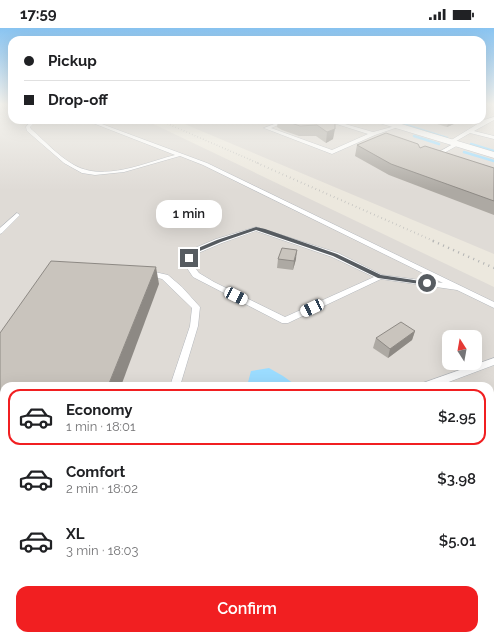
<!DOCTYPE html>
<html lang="en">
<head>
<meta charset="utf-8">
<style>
	:root { --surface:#fff; --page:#f2f2f2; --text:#202124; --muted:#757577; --line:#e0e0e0; --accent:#f11f21 }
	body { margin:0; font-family:Raleway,sans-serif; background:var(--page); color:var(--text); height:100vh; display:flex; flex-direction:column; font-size:15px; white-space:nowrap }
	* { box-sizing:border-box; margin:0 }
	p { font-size:13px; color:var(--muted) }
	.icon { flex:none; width:22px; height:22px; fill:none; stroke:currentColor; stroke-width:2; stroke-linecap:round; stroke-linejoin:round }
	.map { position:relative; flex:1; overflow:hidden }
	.sheet { position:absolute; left:0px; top:354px; width:494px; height:258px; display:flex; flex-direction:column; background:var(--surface); border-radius:12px 12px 0 0; box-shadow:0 4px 16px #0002 }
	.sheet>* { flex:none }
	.banner { position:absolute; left:8px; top:8px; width:478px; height:88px; border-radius:12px; box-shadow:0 4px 16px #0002; display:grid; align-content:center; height:88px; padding:0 16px; background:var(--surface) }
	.needle { width:26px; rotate:349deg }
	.fabs { position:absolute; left:442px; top:302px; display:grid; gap:8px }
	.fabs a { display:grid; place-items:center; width:40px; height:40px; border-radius:8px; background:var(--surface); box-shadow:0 4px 16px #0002; font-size:20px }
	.end { position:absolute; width:18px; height:18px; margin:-9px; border:5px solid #575c61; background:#fff; box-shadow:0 0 0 2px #fff }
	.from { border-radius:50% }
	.bubble { position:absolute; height:28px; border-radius:12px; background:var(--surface); box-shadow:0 4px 16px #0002; font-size:13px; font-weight:600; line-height:28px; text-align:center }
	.car { position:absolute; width:12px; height:24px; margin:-12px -6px; border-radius:5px; box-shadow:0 0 3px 1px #0007; background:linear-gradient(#fff 24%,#345 0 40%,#fff 0 76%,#345 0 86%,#fff 0) }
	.banner b { display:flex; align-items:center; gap:14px; height:38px; font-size:15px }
	.banner b+b { border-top:1px solid var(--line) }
	.banner i { width:10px; height:10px; background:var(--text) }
	ul { padding:7px 0 0; list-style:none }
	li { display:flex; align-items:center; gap:12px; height:56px; margin:0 8px 6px; padding:0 8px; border:2px solid transparent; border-radius:12px }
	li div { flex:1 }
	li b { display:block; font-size:15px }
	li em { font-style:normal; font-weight:600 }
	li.selected { border-color:var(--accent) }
	li>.icon { width:36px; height:36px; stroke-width:1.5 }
	.button { display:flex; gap:8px; margin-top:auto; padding:8px 16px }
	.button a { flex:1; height:46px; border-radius:12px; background:var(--accent); color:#fff; font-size:16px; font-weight:600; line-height:46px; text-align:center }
	.status { display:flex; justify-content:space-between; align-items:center; height:28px; padding:0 20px; background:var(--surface); direction:ltr }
	.status svg { height:11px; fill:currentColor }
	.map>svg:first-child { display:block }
	.industrial { fill:#dfdbd6; fill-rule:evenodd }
	.water { fill:#9bdcff }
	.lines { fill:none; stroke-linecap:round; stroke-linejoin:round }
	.stream { stroke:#9bdcff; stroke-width:2.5 }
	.service-casing { stroke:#b4b8bd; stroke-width:1 }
	.minor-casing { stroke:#b4b8bd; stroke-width:1 }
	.service { fill:#fff; fill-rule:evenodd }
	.minor { fill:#fff; fill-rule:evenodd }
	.rail-far2 { stroke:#b1b2b2; stroke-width:1.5; stroke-dasharray:0.5 2.5; stroke-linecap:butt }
	.rail-far1 { stroke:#b1b2b2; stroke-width:2; stroke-dasharray:0.5 3.5; stroke-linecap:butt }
	.rail { stroke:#b1b2b2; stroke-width:2.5; stroke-dasharray:1 4.5; stroke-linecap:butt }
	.wall { fill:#ada9a3 }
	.shaded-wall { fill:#8d8984 }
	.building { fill:#c9c4bd; stroke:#8d8984 }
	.route { fill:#575c61 }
</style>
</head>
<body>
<div class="status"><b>17:59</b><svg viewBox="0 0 49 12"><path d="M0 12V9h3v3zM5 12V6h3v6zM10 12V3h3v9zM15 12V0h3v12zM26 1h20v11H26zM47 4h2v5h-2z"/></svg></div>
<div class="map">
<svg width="494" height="612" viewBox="0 0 494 612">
	<rect width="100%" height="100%" fill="#ece8de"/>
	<g class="industrial">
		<path d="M0,76H12V92H145L494,259V612H0ZM449,309H475V335H449ZM4,358H490V608H4Z"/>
		<path d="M482,76H494V226L175,92H482Z"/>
	</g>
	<g class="water">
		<path d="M269,340L283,348L297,358H247L251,343Z"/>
		<path d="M228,608H264L268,612H229Z"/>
	</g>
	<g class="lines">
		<g class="stream">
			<path d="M390,92L447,110"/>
			<path d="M414,108L439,116"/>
			<path d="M471,116L494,123"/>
			<path d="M464,124L494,133"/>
		</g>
		<defs>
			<g id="service">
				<path d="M494,89V92L474,103L494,108V111L470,105L453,115L448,114L484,92Z"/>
				<path d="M32,92H37L30,99L31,101C45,113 58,128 74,137C104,154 144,135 175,127L85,92H91L207,135L494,274V280L457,262L381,251L288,295H282L193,249L185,237V230L190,222L216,211L256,199L338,225L382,247L443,255L203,137L180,128L124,144L95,147L82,145L64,135L27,103L26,99ZM256,203L332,229L374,249L285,289L214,254L199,245L193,237V230L196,226L222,215Z"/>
				<path d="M239,92H257L247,95Z"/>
				<path d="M285,92H291L271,100L332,122L368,106L324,92H331L373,104L399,97L401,98L375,107L332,126L264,100Z"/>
				<path d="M455,115L460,116L444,125L451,127V129L437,125Z"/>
				<path d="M17,185L20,187L2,205L0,206V200Z"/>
				<path d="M143,242H146L168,247L182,259L200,279L198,298L180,358H170L190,298L192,280L162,251L143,246L142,244Z"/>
				<path d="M494,330V337L438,358H422L423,355Z"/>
				<rect x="99" y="608" width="16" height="4"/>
			</g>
			<path id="minor" d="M375,92H388L494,124V130L376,94Z"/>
		</defs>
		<use href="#service" class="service-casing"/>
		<use href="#minor" class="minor-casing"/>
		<use href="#service" class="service"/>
		<use href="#minor" class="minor"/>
		<path class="rail-far2" d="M159,92L260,136"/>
		<path class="rail-far1" d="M257,135L436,214"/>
		<path class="rail" d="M433,213L494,240"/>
	</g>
	<g class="wall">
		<path d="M278,92H335L333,111L326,115L316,108H299L282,102L277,99Z"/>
		<path d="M424,92H463L447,99Z"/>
		<path d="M357,117L420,120L494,140V187L389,147L355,128Z"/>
		<path d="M278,231H296L293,242L277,240Z"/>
		<path d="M415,303L412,312L388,330L373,320L376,310Z"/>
	</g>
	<g class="shaded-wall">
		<path d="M482,76H487L482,78Z"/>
		<path d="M449,92H463L447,99Z"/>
		<path d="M335,101L333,111L326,115L327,104Z"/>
		<path d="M297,222L296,231L293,242L294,233Z"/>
		<path d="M156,239L159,256L121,358H108Z"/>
		<path d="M415,303L412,312L388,330L390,321Z"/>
		<path d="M8,608H27L25,612H6Z"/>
	</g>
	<g class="building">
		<path d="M282,92H335V101L327,104L317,97L300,98Z"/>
		<path d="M386,105L418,116L420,120L425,118L494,140V173L391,136L357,117Z"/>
		<path d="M282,220L297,222L294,233L278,231Z"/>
		<path d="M51,233L156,239L108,358H4V608H8L6,612H0V305Z"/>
		<path d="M401,294L415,303L390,321L376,310Z"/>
	</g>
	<linearGradient id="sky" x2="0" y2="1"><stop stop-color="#89c4f1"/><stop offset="0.47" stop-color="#f6f5f0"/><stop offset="1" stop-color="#f6f5f0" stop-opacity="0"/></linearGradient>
	<rect width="494" height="162" fill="url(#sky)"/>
	<path class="route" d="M256,199L265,201L337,226L381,247L427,254L430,255L427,257L378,250L333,228L256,202L221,214L195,225L191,231L187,230L191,223L217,212Z"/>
</svg>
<div class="fabs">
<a><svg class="needle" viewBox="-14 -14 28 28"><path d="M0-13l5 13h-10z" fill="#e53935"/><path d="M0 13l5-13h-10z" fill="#757577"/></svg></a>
</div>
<i class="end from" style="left:427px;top:255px"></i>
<i class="end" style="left:189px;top:230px"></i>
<div class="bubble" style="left:156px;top:172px;width:66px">1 min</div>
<i class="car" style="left:236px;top:268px;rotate:116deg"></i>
<i class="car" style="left:312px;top:280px;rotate:245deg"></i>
<div class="banner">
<b><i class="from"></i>Pickup</b>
<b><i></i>Drop-off</b>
</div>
<section class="sheet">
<ul>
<li class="selected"><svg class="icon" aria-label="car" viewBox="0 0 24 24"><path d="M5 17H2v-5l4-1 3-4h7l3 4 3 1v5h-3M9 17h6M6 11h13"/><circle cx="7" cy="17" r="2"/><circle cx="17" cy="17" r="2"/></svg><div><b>Economy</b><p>1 min · 18:01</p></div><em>$2.95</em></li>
<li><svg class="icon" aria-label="car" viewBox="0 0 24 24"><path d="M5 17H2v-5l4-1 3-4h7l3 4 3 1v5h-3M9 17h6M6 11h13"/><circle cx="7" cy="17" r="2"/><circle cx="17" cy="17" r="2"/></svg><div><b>Comfort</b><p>2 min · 18:02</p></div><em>$3.98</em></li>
<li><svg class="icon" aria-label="car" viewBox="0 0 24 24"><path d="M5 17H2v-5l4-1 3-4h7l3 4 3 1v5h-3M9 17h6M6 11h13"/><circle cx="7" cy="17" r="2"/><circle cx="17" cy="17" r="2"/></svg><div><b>XL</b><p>3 min · 18:03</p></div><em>$5.01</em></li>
</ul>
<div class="button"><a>Confirm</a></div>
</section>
</div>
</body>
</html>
